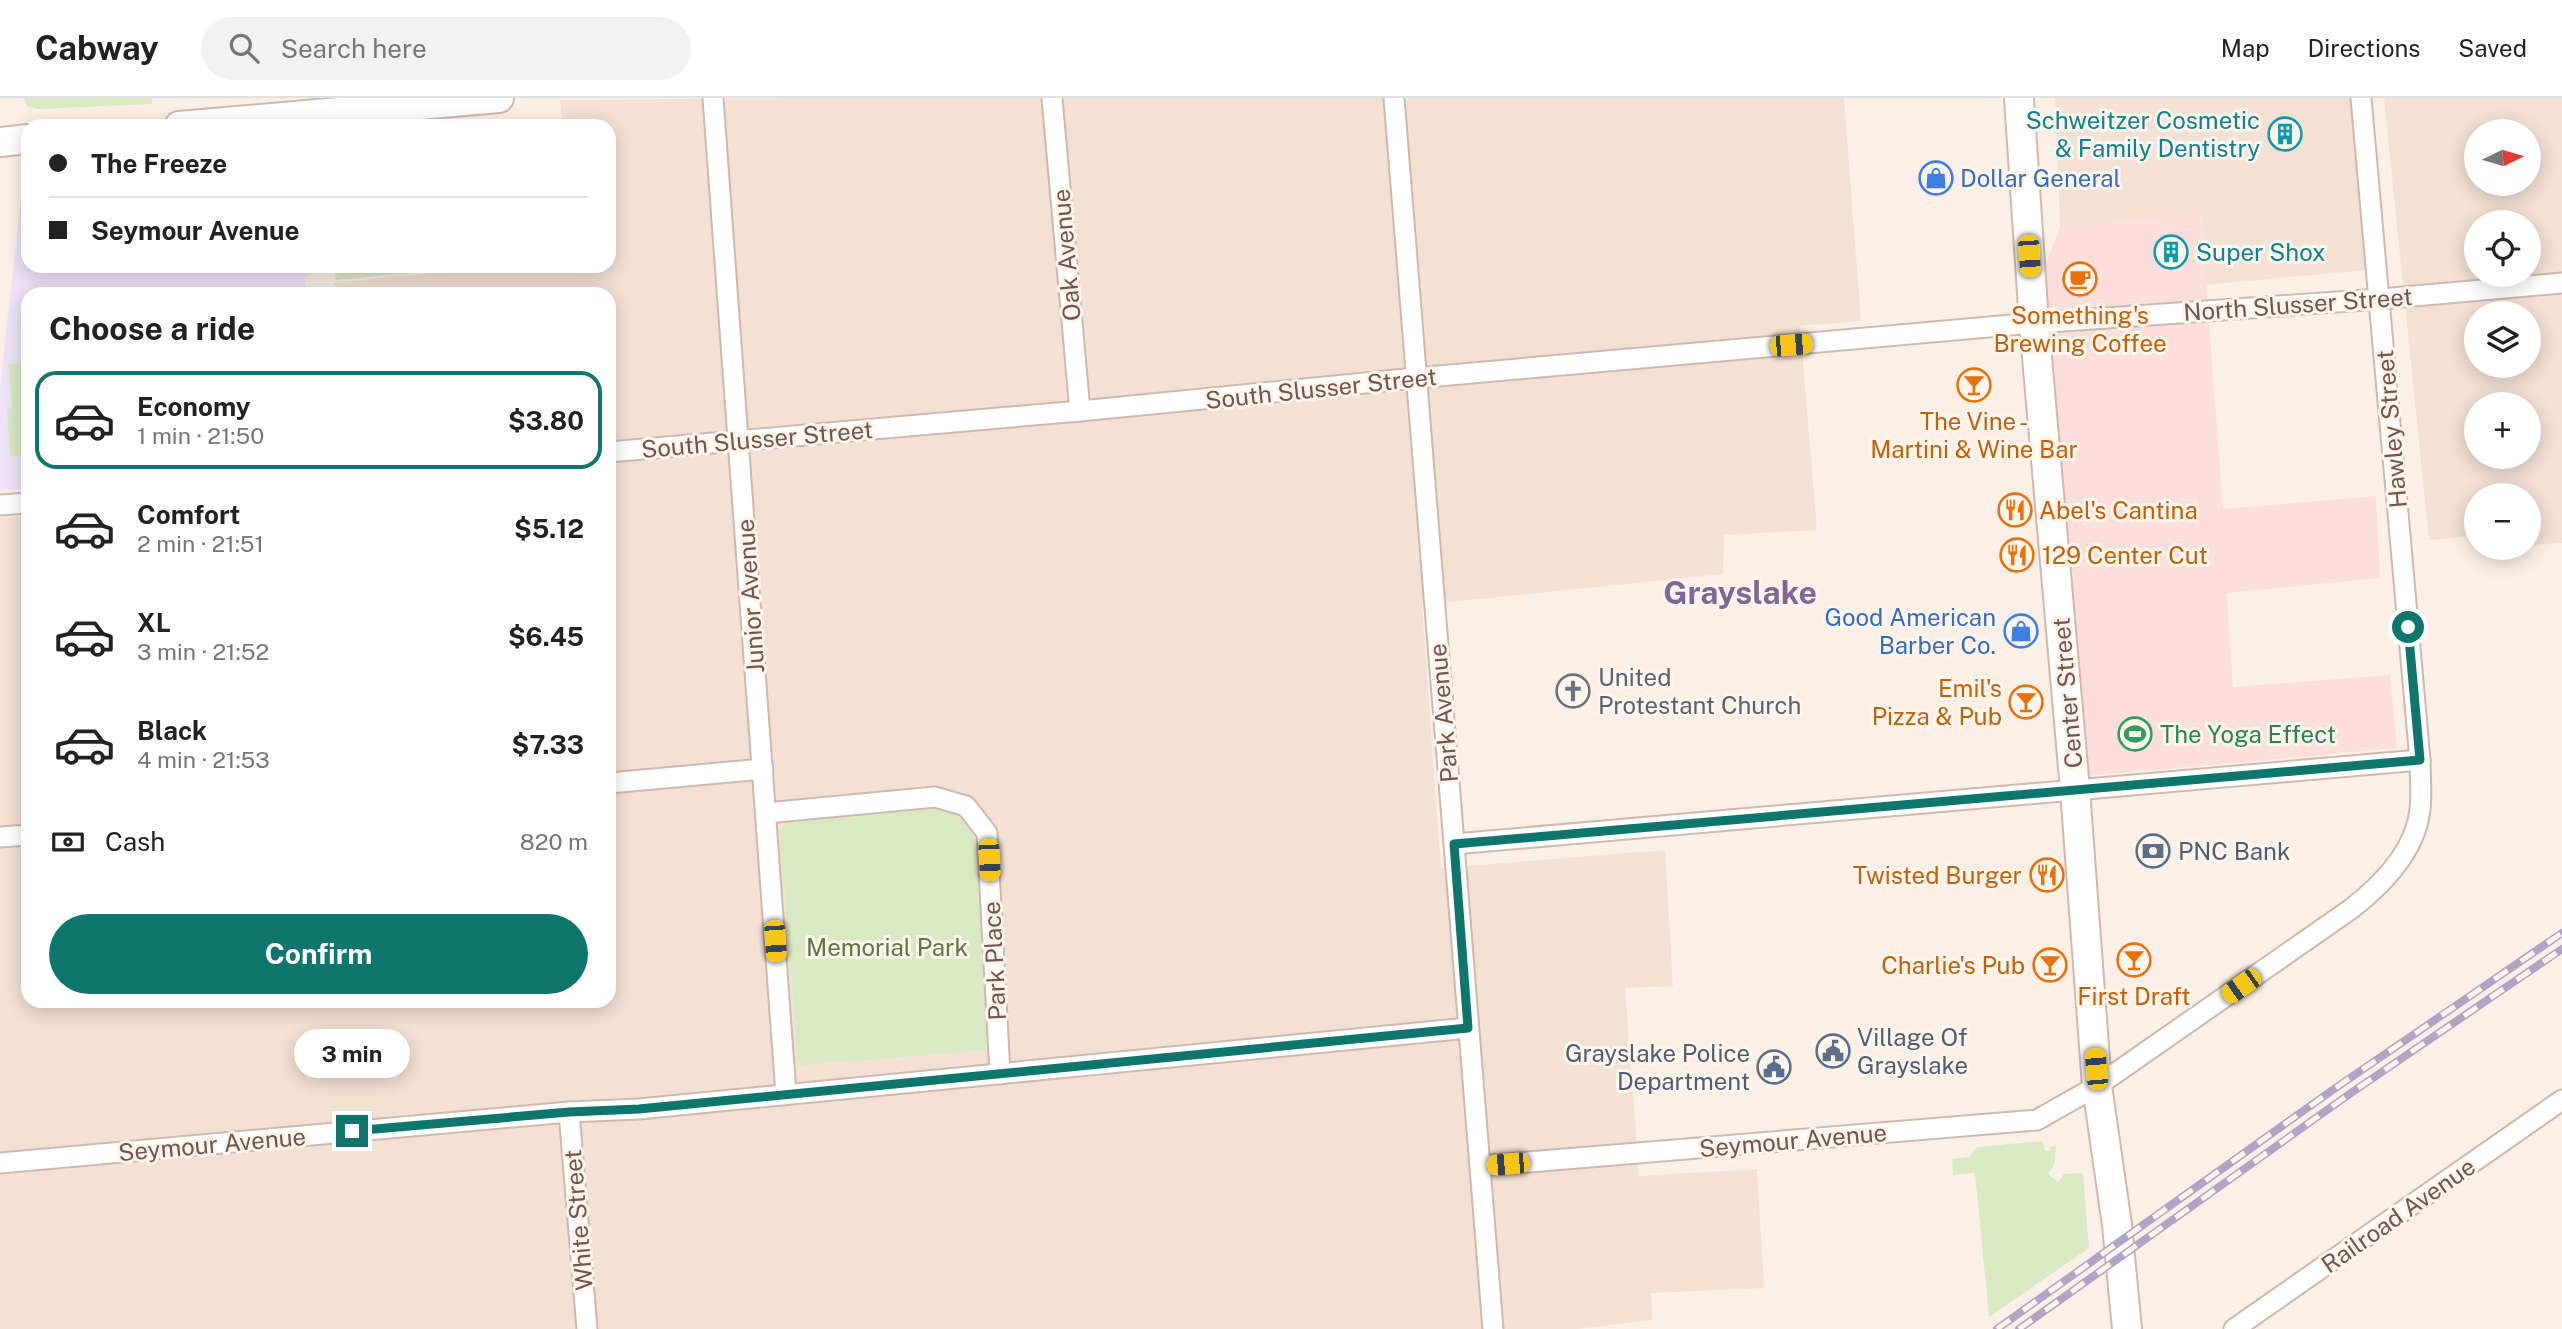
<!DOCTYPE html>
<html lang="en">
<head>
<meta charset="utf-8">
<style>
	:root { --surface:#fff; --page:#f2f2f2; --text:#222; --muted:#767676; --line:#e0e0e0; --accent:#0f766e }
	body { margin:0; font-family:"Public Sans",sans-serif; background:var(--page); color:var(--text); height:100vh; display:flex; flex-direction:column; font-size:26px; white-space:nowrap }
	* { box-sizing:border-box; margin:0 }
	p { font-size:23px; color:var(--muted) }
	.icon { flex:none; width:38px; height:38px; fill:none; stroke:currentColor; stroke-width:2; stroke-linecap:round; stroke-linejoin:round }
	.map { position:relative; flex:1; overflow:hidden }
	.side { position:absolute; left:21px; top:189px; width:595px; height:721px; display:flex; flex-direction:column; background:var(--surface); border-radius:21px; box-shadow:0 4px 18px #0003 }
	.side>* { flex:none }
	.banner { position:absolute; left:21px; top:21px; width:595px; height:154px; border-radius:21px; box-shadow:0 4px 18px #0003; display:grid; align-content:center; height:154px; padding:0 28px; background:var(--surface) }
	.needle { width:46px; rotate:85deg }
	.buttons { position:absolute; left:2464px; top:21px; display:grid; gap:14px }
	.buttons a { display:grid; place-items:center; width:77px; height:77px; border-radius:50%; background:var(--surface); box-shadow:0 4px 18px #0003; font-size:35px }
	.end { position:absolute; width:32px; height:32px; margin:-16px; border:9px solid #0f766e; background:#fff; box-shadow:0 0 0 4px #fff }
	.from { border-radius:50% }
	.bubble { position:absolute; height:49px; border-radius:24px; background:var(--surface); box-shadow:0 4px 18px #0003; font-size:23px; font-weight:700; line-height:49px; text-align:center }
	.car { position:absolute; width:21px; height:42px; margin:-21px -10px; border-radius:9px; box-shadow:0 0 5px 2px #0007; background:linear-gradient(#f5c518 24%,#345 0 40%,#f5c518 0 76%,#345 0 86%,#f5c518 0) }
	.banner b { display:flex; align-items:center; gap:24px; height:66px; font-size:26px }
	.banner b+b { border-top:2px solid var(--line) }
	.banner i { width:18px; height:18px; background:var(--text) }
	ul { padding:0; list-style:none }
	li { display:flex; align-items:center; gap:21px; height:98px; margin:0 14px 10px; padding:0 14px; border:4px solid transparent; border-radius:21px }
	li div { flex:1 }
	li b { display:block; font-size:26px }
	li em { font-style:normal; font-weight:700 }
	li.current { border-color:var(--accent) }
	li>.icon { width:63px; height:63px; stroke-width:1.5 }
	h2 { padding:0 28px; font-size:32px; line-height:84px }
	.pay { display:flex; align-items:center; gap:18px; height:77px; padding:0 28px; font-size:26px }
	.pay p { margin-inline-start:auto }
	.primary-button { display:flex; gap:14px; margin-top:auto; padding:14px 28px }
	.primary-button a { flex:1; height:80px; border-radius:42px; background:var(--accent); color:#fff; font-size:28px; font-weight:700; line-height:80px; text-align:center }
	header { display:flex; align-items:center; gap:42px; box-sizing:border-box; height:98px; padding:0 35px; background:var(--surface); border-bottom:2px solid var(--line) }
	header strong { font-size:33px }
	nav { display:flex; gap:38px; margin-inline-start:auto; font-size:24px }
	.search { width:490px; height:63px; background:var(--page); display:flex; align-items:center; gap:18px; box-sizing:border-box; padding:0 24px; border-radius:38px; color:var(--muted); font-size:26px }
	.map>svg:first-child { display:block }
	.residential { fill:#f3e1d4; fill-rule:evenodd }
	.commercial { fill:#fcdfda }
	.education { fill:#ede2f8 }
	.green { fill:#d8e9c4 }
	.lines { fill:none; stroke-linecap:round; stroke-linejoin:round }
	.street-casing { stroke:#cfb9af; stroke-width:23 }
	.secondary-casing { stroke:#d2b8ac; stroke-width:32 }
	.street { stroke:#fff; stroke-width:19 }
	.secondary { stroke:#fff; stroke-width:28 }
	.rail-casing { stroke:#b1a4c5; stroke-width:8 }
	.rail { stroke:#fff5ec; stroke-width:5; stroke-dasharray:16; stroke-linecap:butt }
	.route { stroke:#0f766e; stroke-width:9 }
	.labels { text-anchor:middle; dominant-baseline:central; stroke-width:6; stroke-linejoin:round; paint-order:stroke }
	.culture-label { font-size:24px; fill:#0d838f; stroke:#fff5ec; text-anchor:end }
	.shop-label { font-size:24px; fill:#366cbe; stroke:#fff5ec; text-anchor:start }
	.street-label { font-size:24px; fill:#74544b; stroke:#fff5ec }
	.food-label { font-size:24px; fill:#c56008; stroke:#fff5ec }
	.worship-label { font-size:24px; fill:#5b616d; stroke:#fff5ec; text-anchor:start }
	.leisure-label { font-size:24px; fill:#27864d; stroke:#fff5ec; text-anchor:start }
	.service-label { font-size:24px; fill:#4e5e75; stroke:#fff5ec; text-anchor:start }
	.park-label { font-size:24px; fill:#5b7943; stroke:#fff5ec }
	.district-label { font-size:32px; font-weight:bold; fill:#806798; stroke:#fff5ec }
</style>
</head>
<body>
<header>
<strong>Cabway</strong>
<div class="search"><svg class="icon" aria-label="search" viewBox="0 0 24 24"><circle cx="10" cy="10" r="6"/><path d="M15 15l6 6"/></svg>Search here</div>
<nav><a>Map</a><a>Directions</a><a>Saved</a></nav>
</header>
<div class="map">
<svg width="2562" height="1231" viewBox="0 0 2562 1231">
	<rect width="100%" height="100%" fill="#fcf0e6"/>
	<g class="residential">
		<path d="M794,0H1844L1861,223L1800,228L1817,432L1724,437L1723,476L1422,507L1441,770L1665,752L1673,888L1625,890L1639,1078L1757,1071L1764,1190L1651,1195L1653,1222L1577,1231H0V420L28,418V903H609V196H335L334,185L501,168H609V28H563L560,2Z"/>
		<path d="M2055,0H2353L2366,172L2205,187L2201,117L2060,129Z"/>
		<path d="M2384,0H2562V445L2529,447V397H2476V438L2429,442ZM2476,33H2529V86H2476ZM2476,124H2529V177H2476ZM2476,215H2529V268H2476ZM2476,306H2529V359H2476Z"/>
	</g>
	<path class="commercial" d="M2201,116L2223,411L2376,398L2380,480L2227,495L2233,589L2390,577L2397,650L2088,678L2045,168L2060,129Z"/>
	<path class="education" d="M24,73H28V168H321L305,180L306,196H28V390L0,392V288Z"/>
	<g class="green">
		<path d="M24,0H152V6L38,11L27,8Z"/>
		<path d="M334,168H482L336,182Z"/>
		<path d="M28,265V357L10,358L7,311L12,310L8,266Z"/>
		<path d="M936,711C958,715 970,726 976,748L994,951L858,963C849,961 811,967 798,968L780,732L788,725L794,723Z"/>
		<path d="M2043,1043L2045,1053H2050V1049L2056,1048L2055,1065L2048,1076L2058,1084L2064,1076L2083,1075L2089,1150L1989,1219L1975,1075L1953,1077L1952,1061L1969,1059L1977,1049Z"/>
	</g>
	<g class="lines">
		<defs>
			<g id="street">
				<path d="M713,0L786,996"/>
				<path d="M1052,0L1080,313"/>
				<path d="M1394,0L1493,1231"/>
				<path d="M609,354L1080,313L1416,280L2034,225L2380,201L2562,185"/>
				<path d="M0,407L28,405"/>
				<path d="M609,685L763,671"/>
				<path d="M766,715L935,699L966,708L987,735L1000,976"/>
				<path d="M0,739L28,737"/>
				<path d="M1454,746L2420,662"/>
				<path d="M569,1014L587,1231"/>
				<path d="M0,1065L569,1014L639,1011L1468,930"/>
				<path d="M1480,1068L2037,1022L2097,988L2351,811C2382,787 2416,753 2420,711C2422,695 2420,678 2420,662L2361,0"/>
				<path d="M2234,1231L2562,1002"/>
			</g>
			<g id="secondary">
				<path d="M2019,0L2034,225L2075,692L2097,988L2117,1127L2127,1231"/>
				<path d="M179,28L499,0"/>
				<path d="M0,44L28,41"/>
			</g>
		</defs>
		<use href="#street" class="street-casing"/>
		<use href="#secondary" class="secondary-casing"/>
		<use href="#street" class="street"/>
		<use href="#secondary" class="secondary"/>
		<defs>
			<g id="rail">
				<path d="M1997,1231L2334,991L2562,835"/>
				<path d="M2019,1231L2351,995L2562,851"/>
			</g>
		</defs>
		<use href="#rail" class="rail-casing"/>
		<use href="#rail" class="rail"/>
	</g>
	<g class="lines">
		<path class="route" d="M352,1033L569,1014L639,1011L1468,930L1454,746L2420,662L2408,529"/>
	</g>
	<defs>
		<symbol id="building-ring" viewBox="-11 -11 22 22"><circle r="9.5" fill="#fff5ec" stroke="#0f9aa8" stroke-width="1.5"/><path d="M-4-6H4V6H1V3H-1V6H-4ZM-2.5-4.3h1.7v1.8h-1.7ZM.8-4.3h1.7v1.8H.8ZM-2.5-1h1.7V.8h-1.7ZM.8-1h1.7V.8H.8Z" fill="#0f9aa8"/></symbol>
		<symbol id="shop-ring" viewBox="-11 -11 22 22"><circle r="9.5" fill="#fff5ec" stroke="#3f7fe0" stroke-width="1.5"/><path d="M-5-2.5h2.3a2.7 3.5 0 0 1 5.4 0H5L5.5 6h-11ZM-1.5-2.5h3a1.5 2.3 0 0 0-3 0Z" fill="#3f7fe0"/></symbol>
		<symbol id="cafe-ring" viewBox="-11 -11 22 22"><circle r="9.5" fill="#fff5ec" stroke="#e8710a" stroke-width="1.5"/><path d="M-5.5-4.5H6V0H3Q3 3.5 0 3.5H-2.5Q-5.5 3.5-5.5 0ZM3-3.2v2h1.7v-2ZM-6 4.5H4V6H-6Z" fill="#e8710a"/></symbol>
		<symbol id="bar-ring" viewBox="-11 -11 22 22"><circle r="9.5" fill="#fff5ec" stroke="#e8710a" stroke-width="1.5"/><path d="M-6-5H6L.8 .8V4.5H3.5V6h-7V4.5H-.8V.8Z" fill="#e8710a"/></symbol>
		<symbol id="restaurant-ring" viewBox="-11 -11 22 22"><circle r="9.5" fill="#fff5ec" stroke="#e8710a" stroke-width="1.5"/><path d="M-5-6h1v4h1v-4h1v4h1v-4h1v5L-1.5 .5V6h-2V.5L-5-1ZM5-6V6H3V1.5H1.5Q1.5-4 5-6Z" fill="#e8710a"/></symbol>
		<symbol id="church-ring" viewBox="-11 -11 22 22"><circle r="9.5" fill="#fff5ec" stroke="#6b7280" stroke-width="1.5"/><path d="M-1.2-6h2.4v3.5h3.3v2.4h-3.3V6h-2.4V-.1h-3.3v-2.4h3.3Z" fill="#6b7280"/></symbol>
		<symbol id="stadium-ring" viewBox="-11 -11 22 22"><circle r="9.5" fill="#fff5ec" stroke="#2e9e5b" stroke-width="1.5"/><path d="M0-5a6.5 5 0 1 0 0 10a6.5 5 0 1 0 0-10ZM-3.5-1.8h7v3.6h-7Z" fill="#2e9e5b"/></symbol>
		<symbol id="bank-ring" viewBox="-11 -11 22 22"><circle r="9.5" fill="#fff5ec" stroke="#5c6f8a" stroke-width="1.5"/><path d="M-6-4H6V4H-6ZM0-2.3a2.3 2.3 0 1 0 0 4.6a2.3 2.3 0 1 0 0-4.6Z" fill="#5c6f8a"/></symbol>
		<symbol id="civic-ring" viewBox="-11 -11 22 22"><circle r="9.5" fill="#fff5ec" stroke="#5c6f8a" stroke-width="1.5"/><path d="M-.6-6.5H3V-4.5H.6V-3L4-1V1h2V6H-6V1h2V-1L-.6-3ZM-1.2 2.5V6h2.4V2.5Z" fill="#5c6f8a"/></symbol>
	</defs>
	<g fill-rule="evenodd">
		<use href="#building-ring" x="2266" y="17" width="38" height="38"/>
		<use href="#shop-ring" x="1917" y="61" width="38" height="38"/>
		<use href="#building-ring" x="2152" y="135" width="38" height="38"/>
		<use href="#cafe-ring" x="2061" y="162" width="38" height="38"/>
		<use href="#bar-ring" x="1955" y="268" width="38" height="38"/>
		<use href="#restaurant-ring" x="1996" y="393" width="38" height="38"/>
		<use href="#restaurant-ring" x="1998" y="438" width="38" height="38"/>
		<use href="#shop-ring" x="2002" y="514" width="38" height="38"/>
		<use href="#church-ring" x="1554" y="574" width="38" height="38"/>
		<use href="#bar-ring" x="2007" y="585" width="38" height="38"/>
		<use href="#stadium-ring" x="2116" y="617" width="38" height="38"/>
		<use href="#bank-ring" x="2134" y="734" width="38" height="38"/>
		<use href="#restaurant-ring" x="2028" y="758" width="38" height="38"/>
		<use href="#bar-ring" x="2115" y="843" width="38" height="38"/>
		<use href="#bar-ring" x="2031" y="848" width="38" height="38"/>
		<use href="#civic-ring" x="1814" y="934" width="38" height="38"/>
		<use href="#civic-ring" x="1755" y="950" width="38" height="38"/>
	</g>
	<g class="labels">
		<g class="culture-label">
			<text x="2260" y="22">Schweitzer Cosmetic<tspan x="2260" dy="28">&amp; Family Dentistry</tspan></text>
			<text x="2196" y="154" text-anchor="start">Super Shox</text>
		</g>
		<g class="shop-label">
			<text x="1960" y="80">Dollar General</text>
			<text x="1996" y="519" text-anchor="end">Good American<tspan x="1996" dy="28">Barber Co.</tspan></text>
		</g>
		<g class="street-label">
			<text transform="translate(1066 157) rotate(-95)">Oak Avenue</text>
			<text transform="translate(2298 206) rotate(-4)">North Slusser Street</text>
			<text transform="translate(1321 290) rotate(-6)">South Slusser Street</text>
			<text transform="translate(2391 331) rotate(-95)">Hawley Street</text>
			<text transform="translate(757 341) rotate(-5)">South Slusser Street</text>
			<text transform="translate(750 498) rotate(-94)">Junior Avenue</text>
			<text transform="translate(2067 595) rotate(-95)">Center Street</text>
			<text transform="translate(1443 615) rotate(-95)">Park Avenue</text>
			<text transform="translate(994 863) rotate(-93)">Park Place</text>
			<text transform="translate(1793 1042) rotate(-5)">Seymour Avenue</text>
			<text transform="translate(212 1046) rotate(-5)">Seymour Avenue</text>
			<text transform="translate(2398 1117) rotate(-35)">Railroad Avenue</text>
			<text transform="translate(578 1122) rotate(-95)">White Street</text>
		</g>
		<g class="food-label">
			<text x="2080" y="217">Something's<tspan x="2080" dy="28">Brewing Coffee</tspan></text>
			<text x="1974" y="323">The Vine -<tspan x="1974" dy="28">Martini &amp; Wine Bar</tspan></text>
			<text x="2039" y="412" text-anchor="start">Abel's Cantina</text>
			<text x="2042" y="457" text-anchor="start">129 Center Cut</text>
			<text x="2002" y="590" text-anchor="end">Emil's<tspan x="2002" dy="28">Pizza &amp; Pub</tspan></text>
			<text x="2022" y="777" text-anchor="end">Twisted Burger</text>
			<text x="2025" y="867" text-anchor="end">Charlie's Pub</text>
			<text x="2134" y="898">First Draft</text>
		</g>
		<g class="worship-label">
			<text x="1598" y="579">United<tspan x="1598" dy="28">Protestant Church</tspan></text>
		</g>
		<g class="leisure-label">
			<text x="2160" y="636">The Yoga Effect</text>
		</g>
		<g class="service-label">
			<text x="2178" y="753">PNC Bank</text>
			<text x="1857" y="939">Village Of<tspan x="1857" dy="28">Grayslake</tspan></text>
			<text x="1750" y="955" text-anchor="end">Grayslake Police<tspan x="1750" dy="28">Department</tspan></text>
		</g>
		<g class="park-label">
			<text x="887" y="849">Memorial Park</text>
		</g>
		<g class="district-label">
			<text x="1740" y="494">Grayslake</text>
		</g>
	</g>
</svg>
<div class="buttons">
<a><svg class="needle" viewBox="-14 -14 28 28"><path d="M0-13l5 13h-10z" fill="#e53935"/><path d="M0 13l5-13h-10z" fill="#767676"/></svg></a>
<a><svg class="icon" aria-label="locate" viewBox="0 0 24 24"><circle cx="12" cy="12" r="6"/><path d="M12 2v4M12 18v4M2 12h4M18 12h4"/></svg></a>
<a><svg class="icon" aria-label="layers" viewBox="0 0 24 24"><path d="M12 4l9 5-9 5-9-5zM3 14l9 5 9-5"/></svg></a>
<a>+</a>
<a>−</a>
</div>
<i class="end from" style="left:2408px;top:529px"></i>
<i class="end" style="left:352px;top:1033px"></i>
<div class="bubble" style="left:294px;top:931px;width:116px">3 min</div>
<i class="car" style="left:2029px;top:158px;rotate:176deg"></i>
<i class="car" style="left:1791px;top:247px;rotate:85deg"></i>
<i class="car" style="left:989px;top:762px;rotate:177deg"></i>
<i class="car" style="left:775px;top:843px;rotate:176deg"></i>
<i class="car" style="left:2241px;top:888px;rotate:235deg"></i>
<i class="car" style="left:2096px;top:971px;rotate:355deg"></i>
<i class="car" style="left:1508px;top:1066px;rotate:265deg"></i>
<div class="banner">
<b><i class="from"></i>The Freeze</b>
<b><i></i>Seymour Avenue</b>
</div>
<section class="side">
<h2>Choose a ride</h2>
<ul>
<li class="current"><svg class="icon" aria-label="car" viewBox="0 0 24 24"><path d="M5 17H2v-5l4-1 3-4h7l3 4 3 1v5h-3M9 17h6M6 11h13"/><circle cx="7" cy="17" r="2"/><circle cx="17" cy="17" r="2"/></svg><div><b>Economy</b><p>1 min · 21:50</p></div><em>$3.80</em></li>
<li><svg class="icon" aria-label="car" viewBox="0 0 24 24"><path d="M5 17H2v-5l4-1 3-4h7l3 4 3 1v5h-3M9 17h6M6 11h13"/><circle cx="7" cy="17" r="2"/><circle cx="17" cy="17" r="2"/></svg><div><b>Comfort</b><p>2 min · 21:51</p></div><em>$5.12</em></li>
<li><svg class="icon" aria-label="car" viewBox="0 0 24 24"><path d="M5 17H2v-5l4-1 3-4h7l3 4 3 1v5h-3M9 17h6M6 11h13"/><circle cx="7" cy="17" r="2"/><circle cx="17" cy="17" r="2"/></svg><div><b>XL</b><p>3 min · 21:52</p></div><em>$6.45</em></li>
<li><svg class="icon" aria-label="car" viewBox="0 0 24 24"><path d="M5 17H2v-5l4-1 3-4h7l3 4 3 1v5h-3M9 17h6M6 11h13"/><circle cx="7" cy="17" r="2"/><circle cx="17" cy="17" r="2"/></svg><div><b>Black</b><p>4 min · 21:53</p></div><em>$7.33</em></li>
</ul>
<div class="pay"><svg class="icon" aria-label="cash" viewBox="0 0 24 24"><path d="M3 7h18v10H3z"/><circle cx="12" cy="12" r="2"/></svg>Cash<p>820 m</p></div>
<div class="primary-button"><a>Confirm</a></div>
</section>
</div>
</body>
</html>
